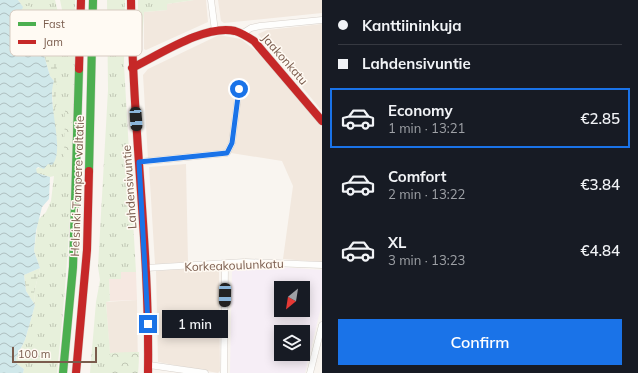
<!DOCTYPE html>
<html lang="en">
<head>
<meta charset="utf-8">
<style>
	:root { --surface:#171b24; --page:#242831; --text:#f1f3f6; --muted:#9ea1a6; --line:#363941; --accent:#1a73e8 }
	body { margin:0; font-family:Mulish,sans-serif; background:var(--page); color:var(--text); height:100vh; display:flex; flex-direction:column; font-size:15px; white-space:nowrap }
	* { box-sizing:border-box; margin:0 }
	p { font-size:13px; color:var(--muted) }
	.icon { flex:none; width:22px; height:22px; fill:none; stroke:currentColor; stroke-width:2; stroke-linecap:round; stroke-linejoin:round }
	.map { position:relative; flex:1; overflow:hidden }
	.details { display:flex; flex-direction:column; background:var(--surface); width:316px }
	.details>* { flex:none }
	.top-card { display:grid; align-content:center; height:88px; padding:0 16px; background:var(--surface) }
	.needle { width:26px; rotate:210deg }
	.controls { position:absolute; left:274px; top:281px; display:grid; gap:8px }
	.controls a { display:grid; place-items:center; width:36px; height:36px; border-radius:0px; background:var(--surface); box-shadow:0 2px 10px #0003; font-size:20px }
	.scale { position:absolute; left:12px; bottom:10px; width:85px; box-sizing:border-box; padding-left:4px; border:2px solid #7a5c4d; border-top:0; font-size:11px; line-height:14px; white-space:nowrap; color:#7a5c4d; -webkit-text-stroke:3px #fffaf3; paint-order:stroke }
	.end { position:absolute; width:18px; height:18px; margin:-9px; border:5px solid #1a73e8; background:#fff; box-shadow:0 0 0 2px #fff }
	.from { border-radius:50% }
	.bubble { position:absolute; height:28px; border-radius:0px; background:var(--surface); box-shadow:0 2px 10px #0003; font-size:13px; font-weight:600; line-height:28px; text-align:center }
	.car { position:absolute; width:12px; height:24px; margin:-12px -6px; border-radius:5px; box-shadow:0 0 3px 1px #0007; background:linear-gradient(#222 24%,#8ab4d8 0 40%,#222 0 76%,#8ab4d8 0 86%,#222 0) }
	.top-card b { display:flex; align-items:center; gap:14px; height:38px; font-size:15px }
	.top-card b+b { border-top:1px solid var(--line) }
	.top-card i { width:10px; height:10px; background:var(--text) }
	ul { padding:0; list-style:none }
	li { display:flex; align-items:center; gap:12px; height:60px; margin:0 8px 6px; padding:0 8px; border:2px solid transparent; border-radius:0px }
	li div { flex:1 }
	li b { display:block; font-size:15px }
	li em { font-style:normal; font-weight:600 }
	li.on { border-color:var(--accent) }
	li>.icon { width:36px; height:36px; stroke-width:1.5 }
	.primary-button { display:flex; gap:8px; margin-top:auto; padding:8px 16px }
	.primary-button a { flex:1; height:46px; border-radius:0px; background:var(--accent); color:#fff; font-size:16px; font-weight:600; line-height:46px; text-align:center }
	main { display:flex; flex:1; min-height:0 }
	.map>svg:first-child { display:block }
	.residential { fill:#f2e8de }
	.commercial { fill:#f6e8e1 }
	.education { fill:#f6eef6; fill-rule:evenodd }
	.grass { fill:url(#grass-tufts) }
	.forest { fill:url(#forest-crowns) }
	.wetland { fill:url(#wetland-marsh) }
	.water { fill:url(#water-waves) }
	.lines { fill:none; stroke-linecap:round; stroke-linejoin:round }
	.street-casing { stroke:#d7d1cb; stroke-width:7 }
	.fast-casing { stroke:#d9d2cb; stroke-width:9 }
	.jam-casing { stroke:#d9d2cb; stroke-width:9 }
	.street { stroke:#fefefd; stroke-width:6 }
	.fast { stroke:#4caf50; stroke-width:8 }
	.jam { stroke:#c62828; stroke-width:8 }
	.route { stroke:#1a73e8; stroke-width:5 }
	.labels { text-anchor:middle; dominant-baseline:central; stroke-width:3; stroke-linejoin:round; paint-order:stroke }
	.street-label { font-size:12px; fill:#7a5c4d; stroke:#fffaf3 }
	.key { fill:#fffaf3; stroke:#d7cbc1; stroke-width:1 }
	.key-label { font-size:11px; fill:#7a5c4d }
</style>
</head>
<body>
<main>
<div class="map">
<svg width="322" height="373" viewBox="0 0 322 373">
	<defs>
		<pattern id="grass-tufts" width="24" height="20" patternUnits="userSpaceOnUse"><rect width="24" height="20" fill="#e7f0db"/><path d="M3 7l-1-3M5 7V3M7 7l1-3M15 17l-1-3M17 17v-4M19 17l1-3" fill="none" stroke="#c0c6b4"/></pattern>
		<pattern id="forest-crowns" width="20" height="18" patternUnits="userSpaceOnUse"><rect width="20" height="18" fill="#e7f0db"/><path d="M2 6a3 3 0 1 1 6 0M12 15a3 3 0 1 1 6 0" fill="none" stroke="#c0c6b4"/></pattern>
		<pattern id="wetland-marsh" width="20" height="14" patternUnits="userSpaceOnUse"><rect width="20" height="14" fill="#e7f0db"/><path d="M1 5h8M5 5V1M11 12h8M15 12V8" fill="none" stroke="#c0c6b4"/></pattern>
		<pattern id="water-waves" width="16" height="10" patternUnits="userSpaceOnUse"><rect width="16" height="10" fill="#d0e8ea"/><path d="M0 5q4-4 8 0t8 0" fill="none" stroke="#aebfc0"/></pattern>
	</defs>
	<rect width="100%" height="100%" fill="#f9f5f0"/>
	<g class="residential">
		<path d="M194,0H206L208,22L146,50L144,49V12L167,10V4Z"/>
		<path d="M218,0H322V13L224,23L221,21Z"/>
		<path d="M322,24V111L258,34L267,30Z"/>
		<path d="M219,35L241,39L261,55L322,127V262L283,259L293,186L282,161L231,153L148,159L143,75L148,69Z"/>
		<path d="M186,164L188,262L155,264L149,167Z"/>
		<path d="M216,267L219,270L220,371L218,373L158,362L156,271Z"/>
		<path d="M137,300L138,373H111L106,302Z"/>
	</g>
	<path class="commercial" d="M121,272H136L137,300L110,301L109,279Z"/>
	<path class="education" d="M251,265L322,270V303L305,373H230L232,269ZM281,288H303V310H281ZM281,332H303V354H281Z"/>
	<g class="grass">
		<path d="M18,0H55L63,33V50H67V34L60,0H75C77,125 70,249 57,373H23L24,369L17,364L16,359L25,340L35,305L34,293L40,268L34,251L38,220L46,212L51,201L54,176L50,177L36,173V169L48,164L56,145L53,114L55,110L56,47H40L19,16L21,4Z"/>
		<path d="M107,0H125L124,65L136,272H121V279H109L110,301L106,302L110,353L139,352L138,373H90L96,302L100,280L98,267L108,90Z"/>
		<path d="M138,0H194L167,4V10L144,12L142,40L138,42Z"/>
	</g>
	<g class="forest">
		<path d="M67,107L70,108C75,118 70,133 71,144C71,149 73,152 71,157L66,159L64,157L65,111Z"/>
		<path d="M139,352L138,373H111L110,353Z"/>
	</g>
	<g class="wetland">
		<path d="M29,5L56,41L57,71L55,110L53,114L52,86L54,81L50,76L43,52L19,16L23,7Z"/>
		<path d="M40,268L34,293L35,305L26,291L24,275Z"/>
	</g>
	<path class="water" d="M0,0H18L23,7L19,16L43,52L50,76L54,81C46,102 66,150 52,165L48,164L44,169L38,167L36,169L37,173L50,177L49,199L42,207L36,231L34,251L40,268L24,275L26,291L35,305L25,340L16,358L17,364L24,369L23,373H0Z"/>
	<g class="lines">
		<defs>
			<g id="street">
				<path d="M211,0L215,31"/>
				<path d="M243,33L251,28L260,26L322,20"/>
				<path d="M139,162L227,153L232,143L239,89"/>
				<path d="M146,268L245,262L322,265"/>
				<path d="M149,365L205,373"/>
				<path d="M224,373L225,264"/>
				<path d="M310,373L322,325"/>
			</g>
			<g id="fast">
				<path d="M89,171L93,0"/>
				<path d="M63,373L73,267L79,69"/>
			</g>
			<g id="jam">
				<path d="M131,0C132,125 150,248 148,373"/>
				<path d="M132,68C159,55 205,24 235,31C242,33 248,37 254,41L322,121"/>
				<path d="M79,69L81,0"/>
				<path d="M76,373L87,250L89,171"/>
			</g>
		</defs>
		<use href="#street" class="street-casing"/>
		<use href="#fast" class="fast-casing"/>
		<use href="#jam" class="jam-casing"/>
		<use href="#street" class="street"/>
		<use href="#fast" class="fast"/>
		<use href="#jam" class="jam"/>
	</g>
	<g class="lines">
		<path class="route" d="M148,324L139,162L227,153L232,143L239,89"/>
	</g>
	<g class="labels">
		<g class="street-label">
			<text transform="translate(285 59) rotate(49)">Jaakonkatu</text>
			<text transform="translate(77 186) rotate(-88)">Helsinki-Tampere valtatie</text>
			<text transform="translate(129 187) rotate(-94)">Lahdensivuntie</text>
			<text transform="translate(234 265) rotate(-2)">Korkeakoulunkatu</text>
		</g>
	</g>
	<rect x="10" y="10" width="132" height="46" rx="6" class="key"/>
	<rect x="18" y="22" width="18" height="4" fill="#4caf50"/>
	<rect x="18" y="40" width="18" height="4" fill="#c62828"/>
	<g class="key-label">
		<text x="43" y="28">Fast</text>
		<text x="43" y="46">Jam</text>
	</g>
</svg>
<div class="controls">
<a><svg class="needle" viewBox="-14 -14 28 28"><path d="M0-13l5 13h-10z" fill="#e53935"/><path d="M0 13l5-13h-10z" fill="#9ea1a6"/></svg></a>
<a><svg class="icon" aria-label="layers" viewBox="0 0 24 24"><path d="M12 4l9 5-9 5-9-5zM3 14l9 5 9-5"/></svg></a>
</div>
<div class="scale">100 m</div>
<i class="end from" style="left:239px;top:89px"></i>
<i class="end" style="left:148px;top:324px"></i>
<div class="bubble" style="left:162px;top:310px;width:66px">1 min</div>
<i class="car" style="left:136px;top:119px;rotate:176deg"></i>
<i class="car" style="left:225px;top:295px;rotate:181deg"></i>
</div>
<section class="details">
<div class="top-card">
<b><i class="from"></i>Kanttiininkuja</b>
<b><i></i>Lahdensivuntie</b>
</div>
<ul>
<li class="on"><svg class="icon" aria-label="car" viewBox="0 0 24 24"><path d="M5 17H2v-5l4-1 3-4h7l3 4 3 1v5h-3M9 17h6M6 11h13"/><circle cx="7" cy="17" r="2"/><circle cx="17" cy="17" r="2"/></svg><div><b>Economy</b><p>1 min · 13:21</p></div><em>€2.85</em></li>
<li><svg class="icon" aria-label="car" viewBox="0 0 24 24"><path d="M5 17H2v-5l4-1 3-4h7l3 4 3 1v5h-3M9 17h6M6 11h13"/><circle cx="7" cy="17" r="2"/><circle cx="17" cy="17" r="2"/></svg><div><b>Comfort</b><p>2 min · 13:22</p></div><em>€3.84</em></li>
<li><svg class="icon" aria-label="car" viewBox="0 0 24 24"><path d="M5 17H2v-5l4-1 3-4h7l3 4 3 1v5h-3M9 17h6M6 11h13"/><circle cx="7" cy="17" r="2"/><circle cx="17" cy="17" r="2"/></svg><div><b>XL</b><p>3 min · 13:23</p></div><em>€4.84</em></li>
</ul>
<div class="primary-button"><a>Confirm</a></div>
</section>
</main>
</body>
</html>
